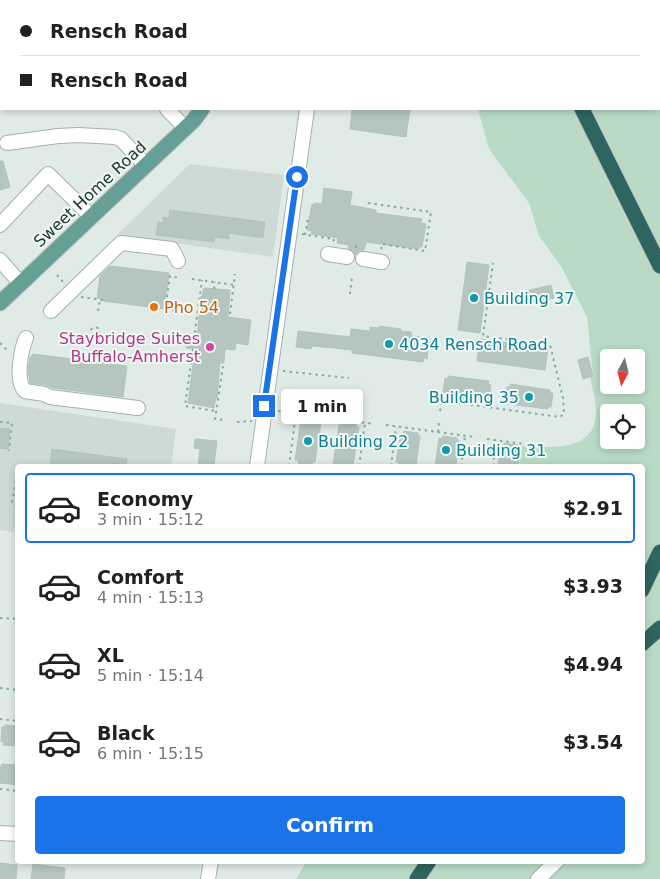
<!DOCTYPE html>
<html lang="en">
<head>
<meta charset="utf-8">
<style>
	:root { --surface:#fff; --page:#f2f2f2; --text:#202124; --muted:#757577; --line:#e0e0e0; --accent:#1a73e8 }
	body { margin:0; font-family:"DejaVu Sans",sans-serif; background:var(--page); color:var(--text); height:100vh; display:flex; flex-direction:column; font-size:19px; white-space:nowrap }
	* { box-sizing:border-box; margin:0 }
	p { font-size:16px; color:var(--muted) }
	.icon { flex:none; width:28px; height:28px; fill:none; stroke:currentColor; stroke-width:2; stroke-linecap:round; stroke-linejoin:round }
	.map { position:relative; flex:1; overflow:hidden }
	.details { position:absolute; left:15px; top:464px; width:630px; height:400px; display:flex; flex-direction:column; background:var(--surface); border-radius:5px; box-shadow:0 2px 8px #0003 }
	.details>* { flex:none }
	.top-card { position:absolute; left:0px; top:0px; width:660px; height:110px; box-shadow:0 2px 8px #0003; display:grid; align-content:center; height:110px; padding:0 20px; background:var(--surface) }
	.needle { width:32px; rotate:187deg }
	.controls { position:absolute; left:600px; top:349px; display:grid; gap:10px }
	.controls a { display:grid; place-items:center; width:45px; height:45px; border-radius:5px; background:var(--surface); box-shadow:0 2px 8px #0003; font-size:25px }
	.end { position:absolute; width:22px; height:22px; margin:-11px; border:6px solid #1a73e8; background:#fff; box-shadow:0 0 0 2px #fff }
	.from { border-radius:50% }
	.bubble { position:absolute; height:35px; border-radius:5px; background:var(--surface); box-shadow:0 2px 8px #0003; font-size:16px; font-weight:800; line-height:35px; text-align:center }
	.top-card b { display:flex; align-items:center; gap:18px; height:48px; font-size:19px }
	.top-card b+b { border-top:1px solid var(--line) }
	.top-card i { width:12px; height:12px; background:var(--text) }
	ul { padding:9px 0 0; list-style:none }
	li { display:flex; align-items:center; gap:15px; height:70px; margin:0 10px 8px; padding:0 10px; border:2px solid transparent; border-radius:5px }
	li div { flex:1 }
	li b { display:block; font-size:19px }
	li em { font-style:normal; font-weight:800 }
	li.active { border-color:var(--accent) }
	li>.icon { width:45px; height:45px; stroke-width:1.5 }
	.primary-button { display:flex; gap:10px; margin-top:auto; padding:10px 20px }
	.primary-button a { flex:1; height:58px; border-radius:5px; background:var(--accent); color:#fff; font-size:20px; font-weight:800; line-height:58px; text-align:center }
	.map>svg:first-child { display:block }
	.built { fill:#cedad6 }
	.green { fill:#b9dbc5; fill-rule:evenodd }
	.building { fill:#b5c5c0; stroke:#b2c4be }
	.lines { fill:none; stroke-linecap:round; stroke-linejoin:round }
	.minor-casing { stroke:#a3b2ae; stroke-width:16 }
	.major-casing { stroke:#bcc4c3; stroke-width:17 }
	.highway-casing { stroke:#bcc4c3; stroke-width:17 }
	.path { stroke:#81ada3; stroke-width:2; stroke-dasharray:2.5 4; stroke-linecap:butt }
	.minor { stroke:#fff; stroke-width:14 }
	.major { stroke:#659f95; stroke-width:15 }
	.highway { stroke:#2e655f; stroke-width:15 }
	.route { stroke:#1a73e8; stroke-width:6 }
	.culture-dot { fill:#0f9aa8; stroke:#f0f7f4; stroke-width:2 }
	.food-dot { fill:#e8710a; stroke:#f0f7f4; stroke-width:2 }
	.hotel-dot { fill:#d1479c; stroke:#f0f7f4; stroke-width:2 }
	.labels { text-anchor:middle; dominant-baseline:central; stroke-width:4; stroke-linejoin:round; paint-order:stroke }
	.street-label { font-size:16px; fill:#213a36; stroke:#f0f7f4 }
	.culture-label { font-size:16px; fill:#0d838f; stroke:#f0f7f4; text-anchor:start }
	.food-label { font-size:16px; fill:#c56008; stroke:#f0f7f4; text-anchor:start }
	.hotel-label { font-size:16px; fill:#b23c85; stroke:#f0f7f4; text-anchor:end }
</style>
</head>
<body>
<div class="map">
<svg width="660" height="879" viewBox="0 0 660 879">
	<rect width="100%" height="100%" fill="#e0eae7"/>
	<g class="built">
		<path d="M190,164L284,175L273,257L117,235Z"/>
		<path d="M0,403L176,429L171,466H18L17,533L0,530Z"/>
	</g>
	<path class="green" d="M437,0H660V879H296L307,861H642V466H519L522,446C548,447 592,453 596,416C597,404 593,390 590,377L593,376L587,317L561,266L539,236L529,203L489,149L478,109H659V1ZM609,358H636V385H609ZM609,412H636V440H609Z"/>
	<g class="building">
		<path d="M352,109H410L406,137L350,129Z"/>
		<path d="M0,161H3L10,187L0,190Z"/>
		<path d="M324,188L352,192L350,205L376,210V213L422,219L421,223L426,224L422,247H419V249L366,242L364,250L359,251L355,255L353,251L348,248L349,245L337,243L338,238L311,234L312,231L307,230L312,204L315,205V203L322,204Z"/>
		<path d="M170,210L265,222L263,238L229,233V239L215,237L214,242L156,235L158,222L163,223V217L169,218Z"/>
		<path d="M467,262L489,265L480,333L458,330Z"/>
		<path d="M110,266L169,273L164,309L103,301L104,299L97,298L100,276Z"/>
		<path d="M551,285L554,298L530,304L526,291Z"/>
		<path d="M204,288L230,290L228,317L251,320L248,345L236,343L235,350L225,349L224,363H220L217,398L216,397L214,408L188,403L195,349L186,348L187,338L197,339L201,296L202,297Z"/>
		<path d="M379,326L401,329L400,331L411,332V336L429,338L427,359L424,358L423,362L352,353V350L334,348L312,346L311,349L296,347L298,331L350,337L351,329L370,331V327L379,328Z"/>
		<path d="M480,339L548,348L545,370L477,361Z"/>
		<path d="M33,354L127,366L123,397L53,388L46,385L30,383L28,371L30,358Z"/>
		<path d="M588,357L593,376L583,379L578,360Z"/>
		<path d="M448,376L489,381L488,384L491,385L489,399H486V401L446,396V393H443L445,378L448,379Z"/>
		<path d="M510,384L550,390V393H553L551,407H548V409L508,404V401H505L507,387H510Z"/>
		<path d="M304,418L319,419L318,422H321L315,462H313L312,465L298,463V460H295L301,420H304Z"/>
		<path d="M342,423L357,425L356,427H359L353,466L333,465L339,425H342Z"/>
		<path d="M0,428L10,429L8,449L0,448Z"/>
		<path d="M404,431L418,433V435L420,436L416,465L414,466H399V463L396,462L401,433L403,434Z"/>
		<path d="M443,436L457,438V440L459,441L456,466H435L439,438L442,439Z"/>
		<path d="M195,439L217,441L214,466H198L200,449L194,448Z"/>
		<path d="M504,443L518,445V448H520L518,466H500L501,464H498L501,446H504Z"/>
		<path d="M52,449L127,459L126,466H104L87,464V466H50Z"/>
		<path d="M5,725L18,726V746L3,745L4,742H1L2,727H5Z"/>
		<path d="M2,764L18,765V785L0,783V766L1,767Z"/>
		<path d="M0,863L17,865L16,879H0Z"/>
		<path d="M33,864L65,868L64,879H31Z"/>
	</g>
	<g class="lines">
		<defs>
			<g id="minor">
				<path d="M180,0L181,1"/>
				<path d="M31,1L33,0"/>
				<path d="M205,1L206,0"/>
				<path d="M0,4H1"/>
				<path d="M167,109L185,128"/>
				<path d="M7,143L58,136L78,135L115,137L121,139L146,166"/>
				<path d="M0,225L48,174L92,217"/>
				<path d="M328,254L347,257"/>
				<path d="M363,259L382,262"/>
				<path d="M0,260L20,283"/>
				<path d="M51,311L121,243L172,249L178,261"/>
				<path d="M26,338C21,350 15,381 25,391L44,394L50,397L138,408"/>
				<path d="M257,466L307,109"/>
				<path d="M0,833L18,834"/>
				<path d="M208,879L211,861"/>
				<path d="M538,879L557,861"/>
			</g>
			<g id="major">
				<path d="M277,1V0"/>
				<path d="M0,303L194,120L202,109"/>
			</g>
			<g id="highway">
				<path d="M528,0V1"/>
				<path d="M596,0L597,1"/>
				<path d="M637,0L638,1"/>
				<path d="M659,29L660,30"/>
				<path d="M659,84L660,86"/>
				<path d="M582,109L660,266"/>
				<path d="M642,590L660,552"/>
				<path d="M642,644L660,628"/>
				<path d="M417,879L429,861"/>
			</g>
		</defs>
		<use href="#minor" class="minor-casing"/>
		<use href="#major" class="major-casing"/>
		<use href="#highway" class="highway-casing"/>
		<g class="path">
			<path d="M368,203L431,212L425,251L382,244L381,251"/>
			<path d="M302,234L334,239L333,242"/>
			<path d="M305,235L308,217H310"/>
			<path d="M356,248V244"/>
			<path d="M57,275L63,282"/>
			<path d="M192,279L234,285"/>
			<path d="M214,289L215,282"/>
			<path d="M350,294L352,277"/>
			<path d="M81,297L103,300"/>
			<path d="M165,310L170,276L180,278"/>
			<path d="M166,310L175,311"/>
			<path d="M98,311L100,300"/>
			<path d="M230,314L235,274"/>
			<circle cx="95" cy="331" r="4"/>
			<path d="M194,339L202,280"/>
			<path d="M0,343L9,352"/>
			<path d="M184,343H187"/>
			<path d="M193,349L185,406L216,411"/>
			<path d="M92,362L93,351"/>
			<path d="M223,366L215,419L225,420"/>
			<path d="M283,371L349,378"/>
			<path d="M278,411L374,424"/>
			<path d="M440,411L442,401L560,417L564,414L563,398L550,345L483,336L493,263"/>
			<path d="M0,422L12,423L9,451"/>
			<path d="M237,422L252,421"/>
			<path d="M386,425L475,437"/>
			<path d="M438,432L439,422"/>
			<path d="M487,439L524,444"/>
			<path d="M289,466L296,413"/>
			<path d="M359,466L365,423"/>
			<path d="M391,466L396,427"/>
			<path d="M461,466L465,436"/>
			<path d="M493,466L496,440"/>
			<path d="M18,468L12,503L18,508"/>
			<path d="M0,618L18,619"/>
			<path d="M0,688L18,690"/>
			<path d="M0,719L18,721"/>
			<path d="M0,789L18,791"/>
		</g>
		<use href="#minor" class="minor"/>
		<use href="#major" class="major"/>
		<use href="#highway" class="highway"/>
	</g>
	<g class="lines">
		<path class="route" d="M264,406L297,177"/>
	</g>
	<g class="culture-dot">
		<circle cx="474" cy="298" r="5"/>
		<circle cx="389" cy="344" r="5"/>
		<circle cx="529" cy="397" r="5"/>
		<circle cx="308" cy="441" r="5"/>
		<circle cx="446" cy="450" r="5"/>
	</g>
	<circle class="food-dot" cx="154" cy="307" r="5"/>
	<circle class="hotel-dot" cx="210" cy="347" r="5"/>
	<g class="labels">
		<g class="street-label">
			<text transform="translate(90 194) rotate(-43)">Sweet Home Road</text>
		</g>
		<g class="culture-label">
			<text x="484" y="298">Building 37</text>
			<text x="399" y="344">4034 Rensch Road</text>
			<text x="519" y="397" text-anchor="end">Building 35</text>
			<text x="318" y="441">Building 22</text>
			<text x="456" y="450">Building 31</text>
		</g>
		<g class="food-label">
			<text x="164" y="307">Pho 54</text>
		</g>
		<g class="hotel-label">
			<text x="200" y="338">Staybridge Suites<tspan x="200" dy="18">Buffalo-Amherst</tspan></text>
		</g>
	</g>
</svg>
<div class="controls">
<a><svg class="needle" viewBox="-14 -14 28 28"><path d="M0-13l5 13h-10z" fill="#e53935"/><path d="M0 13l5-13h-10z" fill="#757577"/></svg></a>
<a><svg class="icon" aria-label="locate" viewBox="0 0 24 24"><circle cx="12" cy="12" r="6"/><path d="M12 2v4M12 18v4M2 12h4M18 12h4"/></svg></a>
</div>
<i class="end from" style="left:297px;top:177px"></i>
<i class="end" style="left:264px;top:406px"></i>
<div class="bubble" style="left:281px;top:389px;width:82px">1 min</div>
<div class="top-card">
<b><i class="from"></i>Rensch Road</b>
<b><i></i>Rensch Road</b>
</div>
<section class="details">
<ul>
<li class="active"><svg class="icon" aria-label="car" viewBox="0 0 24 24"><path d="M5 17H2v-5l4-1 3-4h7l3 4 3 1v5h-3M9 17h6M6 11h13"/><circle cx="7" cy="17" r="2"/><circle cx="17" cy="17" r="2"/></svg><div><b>Economy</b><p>3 min · 15:12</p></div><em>$2.91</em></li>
<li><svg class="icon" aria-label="car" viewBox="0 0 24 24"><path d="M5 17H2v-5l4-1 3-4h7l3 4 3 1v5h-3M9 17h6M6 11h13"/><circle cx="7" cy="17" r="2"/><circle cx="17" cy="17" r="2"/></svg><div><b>Comfort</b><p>4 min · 15:13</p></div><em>$3.93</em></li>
<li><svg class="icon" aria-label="car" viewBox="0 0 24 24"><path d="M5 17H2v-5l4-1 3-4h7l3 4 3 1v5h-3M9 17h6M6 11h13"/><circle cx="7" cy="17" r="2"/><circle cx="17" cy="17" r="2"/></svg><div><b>XL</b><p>5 min · 15:14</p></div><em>$4.94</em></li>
<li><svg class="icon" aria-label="car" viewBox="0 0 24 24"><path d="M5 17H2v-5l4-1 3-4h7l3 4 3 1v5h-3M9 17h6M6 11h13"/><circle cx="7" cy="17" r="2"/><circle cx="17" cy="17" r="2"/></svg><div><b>Black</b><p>6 min · 15:15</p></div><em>$3.54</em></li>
</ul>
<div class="primary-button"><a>Confirm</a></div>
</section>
</div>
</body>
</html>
